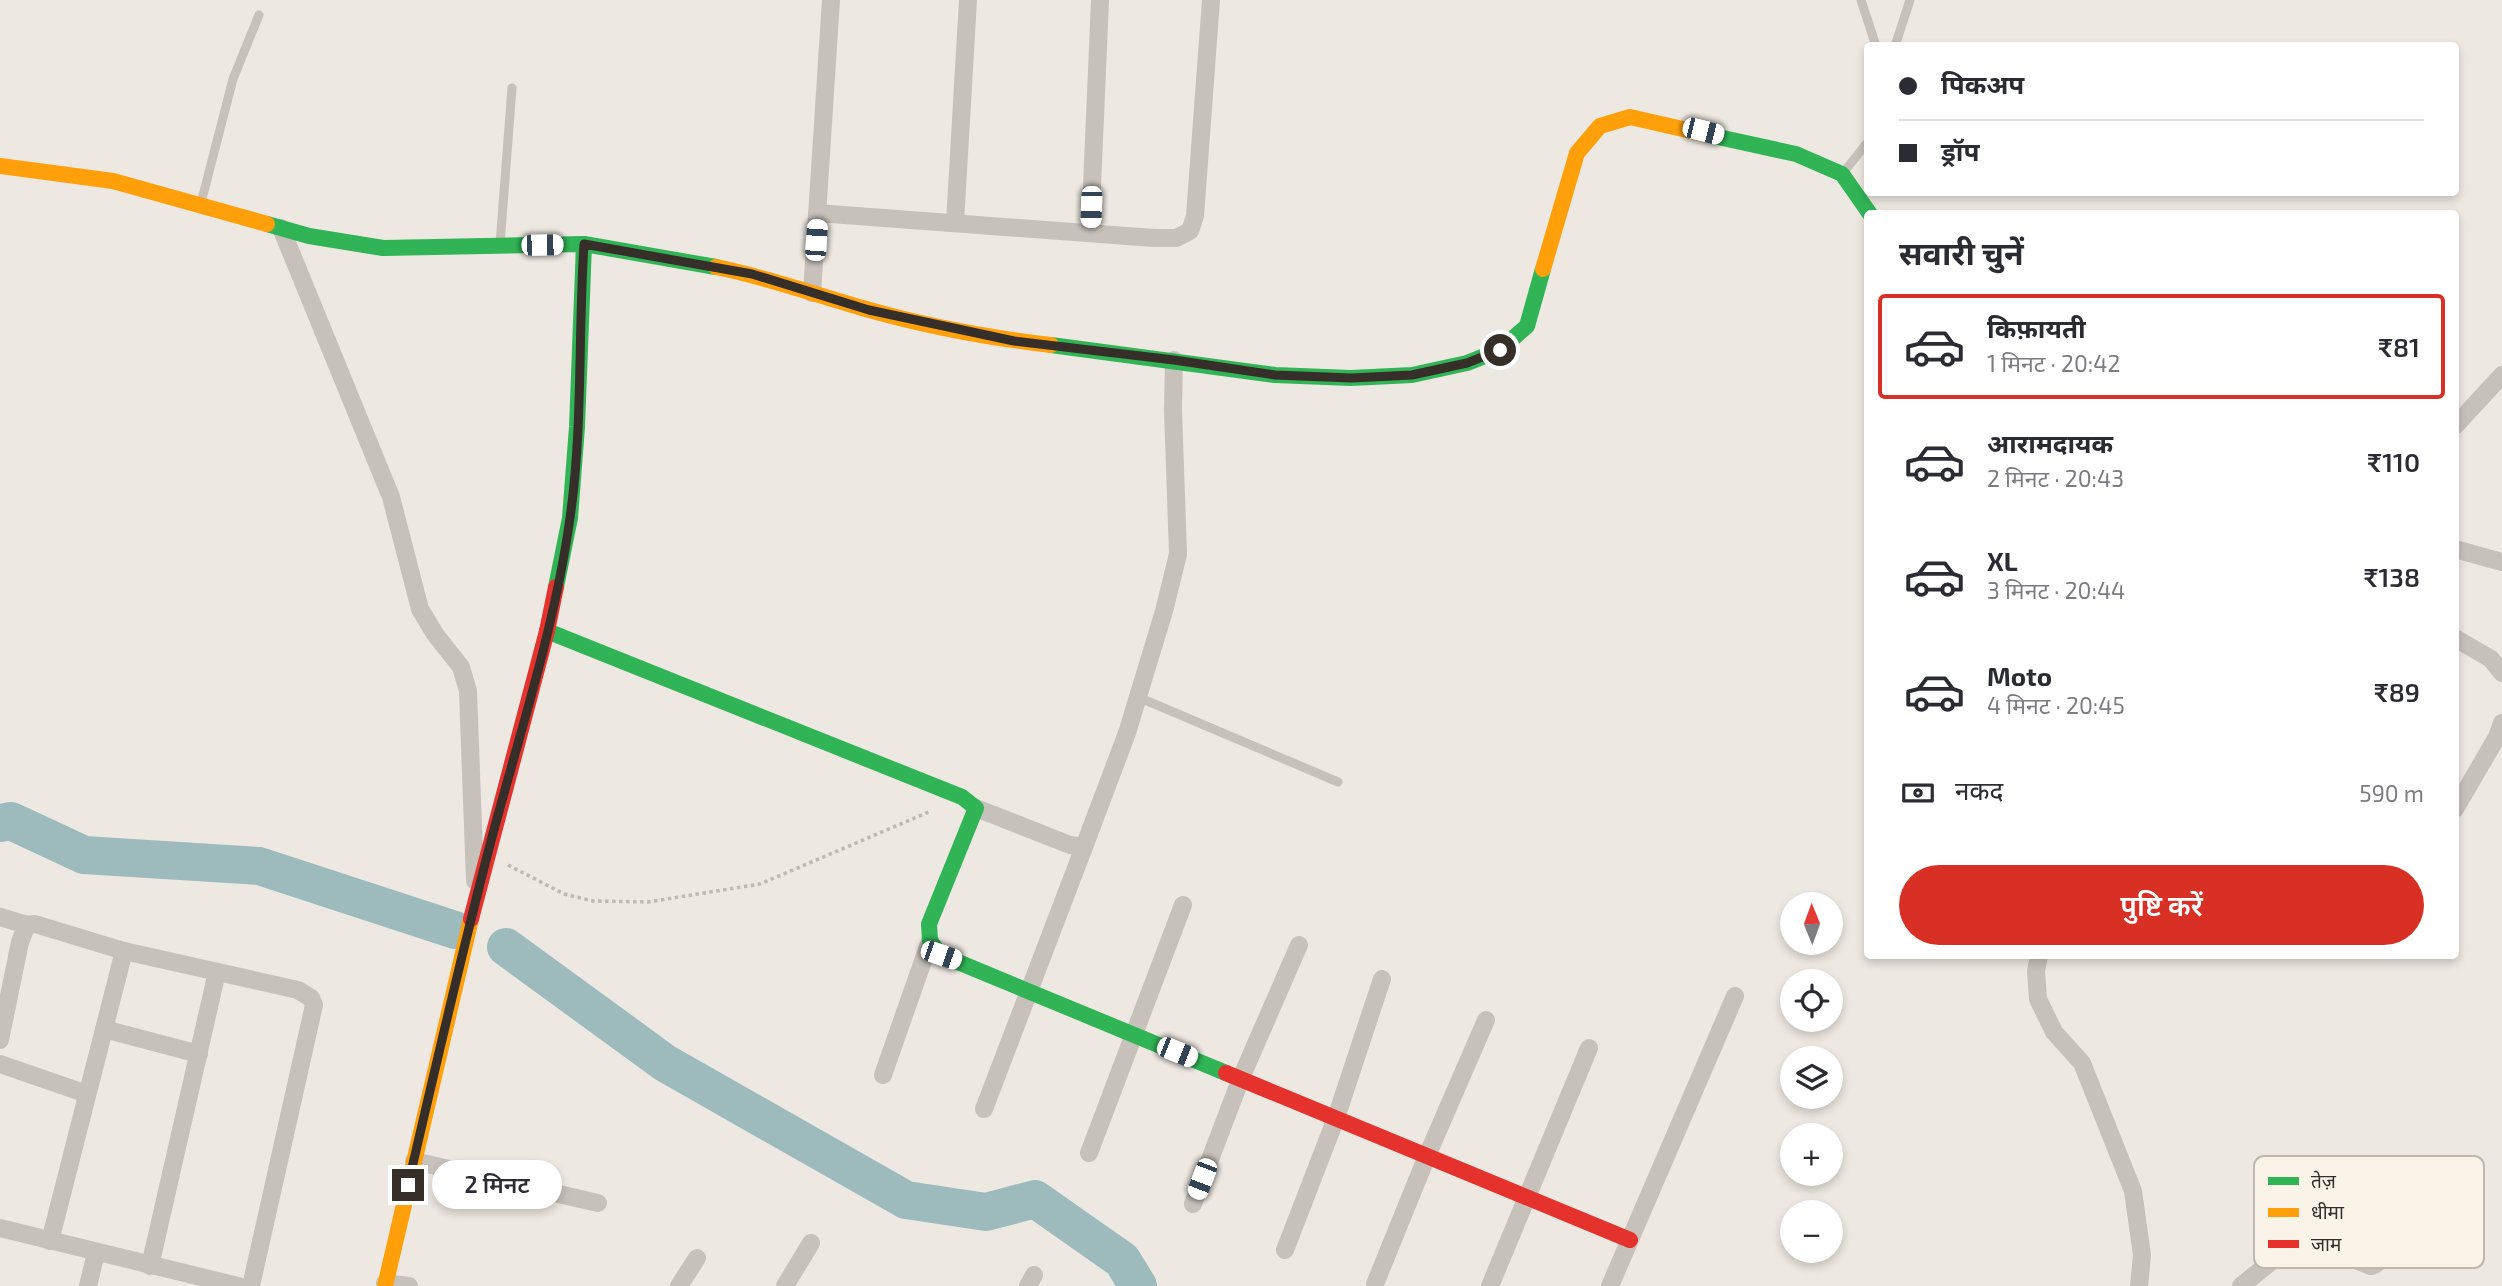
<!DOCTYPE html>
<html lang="hi">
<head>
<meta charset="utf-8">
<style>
	:root { --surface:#fff; --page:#f2f2f3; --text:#2b2b33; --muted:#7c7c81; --line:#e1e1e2; --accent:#d93025 }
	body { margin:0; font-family:"Exo 2","Noto Sans Devanagari",sans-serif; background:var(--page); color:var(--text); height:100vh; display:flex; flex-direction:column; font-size:26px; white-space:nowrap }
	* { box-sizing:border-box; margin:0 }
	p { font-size:23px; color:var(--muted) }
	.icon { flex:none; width:38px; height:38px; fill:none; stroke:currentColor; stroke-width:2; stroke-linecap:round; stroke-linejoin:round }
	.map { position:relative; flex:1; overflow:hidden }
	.drawer { position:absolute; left:1864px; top:210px; width:595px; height:749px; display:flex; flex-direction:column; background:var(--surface); border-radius:7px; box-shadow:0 4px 10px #0003 }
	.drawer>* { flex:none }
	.banner { position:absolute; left:1864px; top:42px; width:595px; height:154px; border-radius:7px; box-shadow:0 4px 10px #0003; display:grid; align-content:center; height:154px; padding:0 35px; background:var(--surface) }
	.needle { width:46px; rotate:359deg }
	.buttons { position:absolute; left:1780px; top:892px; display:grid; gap:14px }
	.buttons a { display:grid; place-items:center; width:63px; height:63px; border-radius:50%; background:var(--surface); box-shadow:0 4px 10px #0003; font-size:35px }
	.end { position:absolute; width:32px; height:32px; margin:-16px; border:9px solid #362e28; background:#fff; box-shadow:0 0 0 4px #fff }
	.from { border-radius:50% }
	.bubble { position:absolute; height:49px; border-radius:24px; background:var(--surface); box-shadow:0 4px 10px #0003; font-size:23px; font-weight:600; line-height:49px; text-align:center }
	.car { position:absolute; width:21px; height:42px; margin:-21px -10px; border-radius:9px; box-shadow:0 0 5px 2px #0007; background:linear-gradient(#fff 24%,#345 0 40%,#fff 0 76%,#345 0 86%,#fff 0) }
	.banner b { display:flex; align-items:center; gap:24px; height:66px; font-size:26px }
	.banner b+b { border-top:2px solid var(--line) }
	.banner i { width:18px; height:18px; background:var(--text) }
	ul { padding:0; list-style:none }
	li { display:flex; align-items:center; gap:21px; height:105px; margin:0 14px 10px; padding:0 21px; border:4px solid transparent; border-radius:7px }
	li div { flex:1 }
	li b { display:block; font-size:26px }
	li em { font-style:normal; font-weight:600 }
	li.on { border-color:var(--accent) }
	li>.icon { width:63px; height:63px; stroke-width:1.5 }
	h2 { padding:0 35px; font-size:32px; line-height:84px }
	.pay { display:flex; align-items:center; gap:18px; height:77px; padding:0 35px; font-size:26px }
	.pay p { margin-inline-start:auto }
	.primary-button { display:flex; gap:14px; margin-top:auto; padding:14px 35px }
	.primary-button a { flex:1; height:80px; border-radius:42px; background:var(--accent); color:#fff; font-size:28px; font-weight:600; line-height:80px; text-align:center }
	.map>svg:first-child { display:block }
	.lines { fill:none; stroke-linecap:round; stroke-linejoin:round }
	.river { stroke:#9dbabd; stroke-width:38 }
	.path { stroke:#bfb9b2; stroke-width:3.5; stroke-dasharray:3.5 3.5; stroke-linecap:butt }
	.lane { stroke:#c6c1ba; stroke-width:9 }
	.street { stroke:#c6c1ba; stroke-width:18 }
	.fast { stroke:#30b455; stroke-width:16 }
	.slow { stroke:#ff9f0a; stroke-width:16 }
	.jam { stroke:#e5322d; stroke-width:16 }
	.route { stroke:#362e28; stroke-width:9 }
	.key { fill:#f9f3e8; stroke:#beb8ae; stroke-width:2 }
	.key-label { font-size:19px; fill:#362e28 }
</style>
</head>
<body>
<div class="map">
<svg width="2502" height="1286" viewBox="0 0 2502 1286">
	<rect width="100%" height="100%" fill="#ede8e1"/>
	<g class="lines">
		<g class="river">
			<path d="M0,823L11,821L84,855L259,866L455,930"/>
			<path d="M506,947L665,1063L906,1200L986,1212L1035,1199L1122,1260L1138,1286"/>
		</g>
		<path class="path" d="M508,865L564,894L593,901L648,902L760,884L931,811"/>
		<g class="lane">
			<path d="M1861,0L1876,46"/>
			<path d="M1895,46L1910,0"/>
			<path d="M1843,173L1867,143"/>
			<path d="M201,203L233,79L259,15"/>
			<path d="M500,244L512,88"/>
			<path d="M1138,697L1338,782"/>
		</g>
		<g class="street">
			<path d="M817,213L1154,238H1176L1190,231L1195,216L1211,0"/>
			<path d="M955,223L968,0"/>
			<path d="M281,228L391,497L420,609L435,634L461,667L468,691L475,881"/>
			<path d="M1090,233L1100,0"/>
			<path d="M812,293L831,0"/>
			<path d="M2455,426L2502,375"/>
			<path d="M2455,549L2502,562"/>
			<path d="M2455,638L2491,659L2502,673"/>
			<path d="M976,808L1070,845L1084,847L1127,733L1164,611L1178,554L1173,410L1174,360"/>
			<path d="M2455,809L2497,737L2502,723"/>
			<path d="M0,917L27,925"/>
			<path d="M2039,956L2036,971L2038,999L2054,1032L2082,1063L2133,1191L2142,1255L2139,1286"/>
			<path d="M104,1029L199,1054"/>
			<path d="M0,1040L20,942L27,925L35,924L124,951"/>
			<path d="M0,1064L87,1094"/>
			<path d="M883,1075L930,941"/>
			<path d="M984,1109L1084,847"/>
			<path d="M1089,1153L1183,905"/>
			<path d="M414,1161L598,1203"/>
			<path d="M1193,1204L1241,1078L1299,945"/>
			<path d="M0,1228L238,1286"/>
			<path d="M50,1241L124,951L298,990L311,998L314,1005L251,1286"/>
			<path d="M1285,1250L1336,1118L1382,979"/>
			<path d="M150,1266L217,972"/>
			<path d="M385,1283L409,1286"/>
			<path d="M1375,1284L1427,1156L1486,1020"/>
			<path d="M88,1286L96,1253"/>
			<path d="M679,1286L697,1258"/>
			<path d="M785,1286L811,1243"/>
			<path d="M1028,1286L1034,1275"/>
			<path d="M1490,1286L1589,1048"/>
			<path d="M1610,1286L1735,996"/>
			<path d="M2241,1286L2289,1247H2322L2371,1266C2398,1258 2383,1220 2424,1225C2438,1227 2453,1234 2467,1238"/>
		</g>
		<g class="fast">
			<path d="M1709,135L1796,154L1842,174L1870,214"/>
			<path d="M267,224L309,236L383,248L584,244L716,267"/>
			<path d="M1051,345L1275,375L1351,378L1412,375L1467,363L1500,350L1527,326L1543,269"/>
			<path d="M556,587L570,518L577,427L584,244"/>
			<path d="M547,631L962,797L976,808L929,924L930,941L941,955L1226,1073"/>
		</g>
		<g class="slow">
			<path d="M0,166L113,181L267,224"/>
			<path d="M716,267C767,277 816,295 866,309C925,326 991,338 1051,345"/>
			<path d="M1543,269L1577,153L1600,126L1630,117L1709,135"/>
			<path d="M385,1286L471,919"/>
		</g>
		<g class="jam">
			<path d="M471,919L547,631L556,587"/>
			<path d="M1226,1073L1630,1240"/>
		</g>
	</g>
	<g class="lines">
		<path class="route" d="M408,1185C435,1070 461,955 491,841C519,735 555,627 570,518C583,428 578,335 584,244L752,274L869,310L1014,341L1174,360L1275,375L1351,378L1412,375L1467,363L1500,350"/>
	</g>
	<rect x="2254" y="1156" width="230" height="112" rx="10" class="key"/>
	<rect x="2268" y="1177" width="31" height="8" fill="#30b455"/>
	<rect x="2268" y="1208" width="31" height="9" fill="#ff9f0a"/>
	<rect x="2268" y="1240" width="31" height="8" fill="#e5322d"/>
	<g class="key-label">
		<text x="2311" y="1188">तेज़</text>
		<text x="2311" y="1219">धीमा</text>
		<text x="2311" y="1251">जाम</text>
	</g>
</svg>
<div class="buttons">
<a><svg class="needle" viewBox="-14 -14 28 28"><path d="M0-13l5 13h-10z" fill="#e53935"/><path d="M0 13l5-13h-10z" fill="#7c7c81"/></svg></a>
<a><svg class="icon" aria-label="locate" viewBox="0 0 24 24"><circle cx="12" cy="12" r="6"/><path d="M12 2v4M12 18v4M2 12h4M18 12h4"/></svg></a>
<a><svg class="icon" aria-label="layers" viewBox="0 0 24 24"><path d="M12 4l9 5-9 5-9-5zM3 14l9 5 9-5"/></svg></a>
<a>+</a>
<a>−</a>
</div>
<i class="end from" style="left:1500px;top:350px"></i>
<i class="end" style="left:408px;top:1185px"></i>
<div class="bubble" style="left:432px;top:1160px;width:130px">2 मिनट</div>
<i class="car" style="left:1703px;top:131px;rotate:104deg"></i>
<i class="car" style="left:1091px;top:207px;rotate:182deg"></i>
<i class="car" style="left:816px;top:240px;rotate:4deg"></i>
<i class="car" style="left:542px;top:245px;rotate:89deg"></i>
<i class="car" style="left:941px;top:955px;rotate:109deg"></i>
<i class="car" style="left:1177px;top:1052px;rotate:112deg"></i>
<i class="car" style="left:1202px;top:1179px;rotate:201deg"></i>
<div class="banner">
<b><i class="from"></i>पिकअप</b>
<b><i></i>ड्रॉप</b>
</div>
<section class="drawer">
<h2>सवारी चुनें</h2>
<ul>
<li class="on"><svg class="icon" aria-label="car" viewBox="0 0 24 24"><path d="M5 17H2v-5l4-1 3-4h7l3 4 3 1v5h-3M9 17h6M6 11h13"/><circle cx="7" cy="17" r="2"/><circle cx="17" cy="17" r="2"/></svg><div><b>किफ़ायती</b><p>1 मिनट · 20:42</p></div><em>₹81</em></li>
<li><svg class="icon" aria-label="car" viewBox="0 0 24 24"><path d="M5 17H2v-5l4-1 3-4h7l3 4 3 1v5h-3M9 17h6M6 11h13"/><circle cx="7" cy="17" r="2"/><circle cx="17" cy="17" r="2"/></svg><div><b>आरामदायक</b><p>2 मिनट · 20:43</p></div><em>₹110</em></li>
<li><svg class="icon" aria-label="car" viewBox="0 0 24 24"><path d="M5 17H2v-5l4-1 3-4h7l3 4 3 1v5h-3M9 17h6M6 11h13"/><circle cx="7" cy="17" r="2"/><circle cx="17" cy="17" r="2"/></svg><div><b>XL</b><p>3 मिनट · 20:44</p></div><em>₹138</em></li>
<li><svg class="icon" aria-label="car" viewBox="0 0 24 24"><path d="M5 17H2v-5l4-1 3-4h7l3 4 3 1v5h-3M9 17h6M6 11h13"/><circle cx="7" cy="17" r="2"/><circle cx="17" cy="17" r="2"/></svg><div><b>Moto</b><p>4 मिनट · 20:45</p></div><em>₹89</em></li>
</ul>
<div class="pay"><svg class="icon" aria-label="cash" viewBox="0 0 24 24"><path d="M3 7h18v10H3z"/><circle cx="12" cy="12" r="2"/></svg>नकद<p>590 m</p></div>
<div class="primary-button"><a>पुष्टि करें</a></div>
</section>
</div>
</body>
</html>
